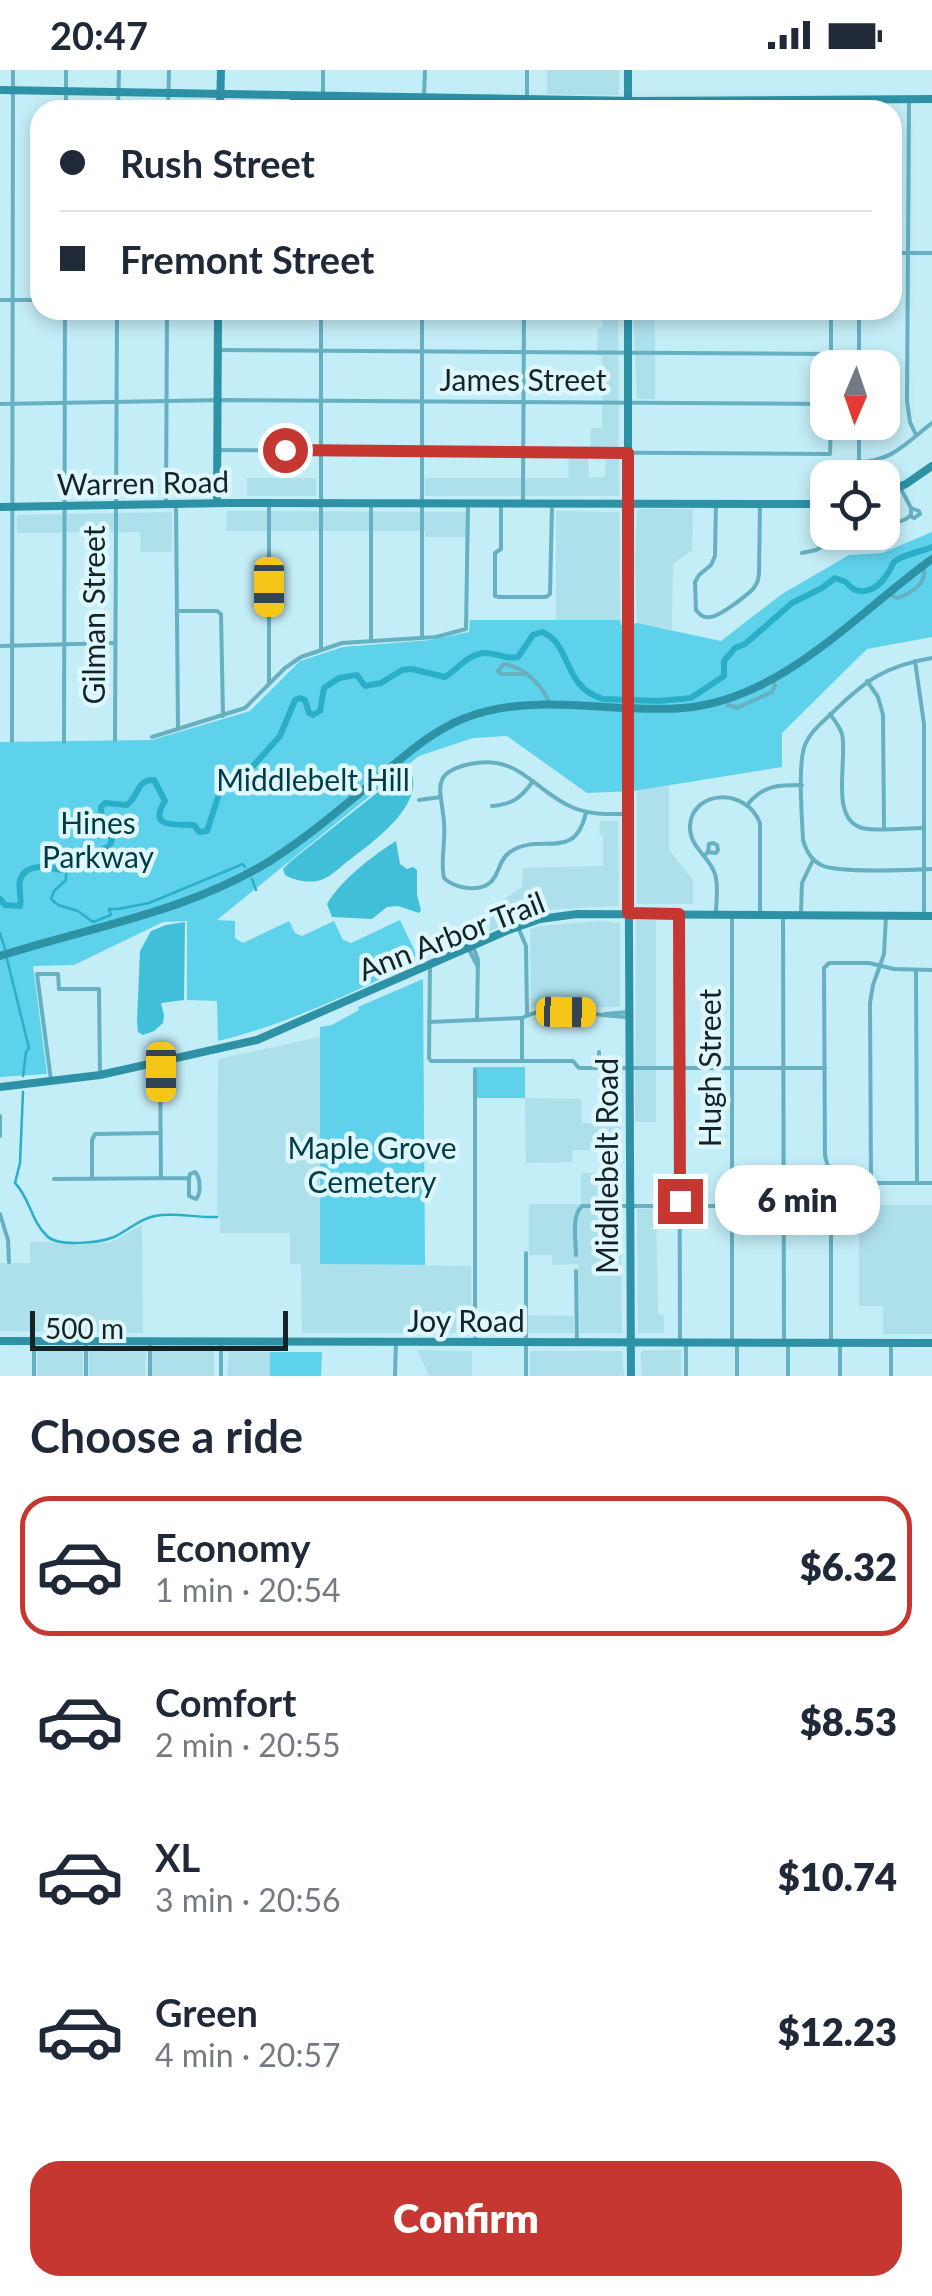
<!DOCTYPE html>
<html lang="en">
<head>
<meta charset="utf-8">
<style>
	:root { --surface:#fff; --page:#f2f2f3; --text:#1f2937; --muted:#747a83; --line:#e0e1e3; --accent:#c53730 }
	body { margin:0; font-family:Lato,sans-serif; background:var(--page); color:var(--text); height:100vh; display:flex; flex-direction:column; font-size:38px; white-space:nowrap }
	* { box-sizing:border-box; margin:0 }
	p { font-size:32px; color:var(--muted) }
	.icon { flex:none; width:55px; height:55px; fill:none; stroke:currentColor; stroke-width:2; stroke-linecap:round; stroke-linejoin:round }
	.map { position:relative; height:1306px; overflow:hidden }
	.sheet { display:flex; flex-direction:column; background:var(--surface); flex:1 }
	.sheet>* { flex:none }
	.hud { position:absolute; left:30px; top:30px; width:872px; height:220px; border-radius:30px; box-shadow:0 5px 15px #0003; display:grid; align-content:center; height:220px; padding:0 30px; background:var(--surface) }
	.needle { width:65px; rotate:182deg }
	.controls { position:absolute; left:810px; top:280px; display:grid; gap:20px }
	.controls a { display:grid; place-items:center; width:90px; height:90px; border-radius:20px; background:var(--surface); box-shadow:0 5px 15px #0003; font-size:50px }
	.scale { position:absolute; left:30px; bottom:25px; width:258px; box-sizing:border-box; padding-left:10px; border:5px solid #132326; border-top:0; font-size:28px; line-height:35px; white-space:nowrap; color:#132326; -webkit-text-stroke:8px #def7fd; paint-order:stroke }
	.end { position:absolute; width:45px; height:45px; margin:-22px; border:12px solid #c53730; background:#fff; box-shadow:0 0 0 5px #fff }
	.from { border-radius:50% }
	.bubble { position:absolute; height:70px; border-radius:30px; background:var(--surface); box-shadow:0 5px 15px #0003; font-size:32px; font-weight:800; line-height:70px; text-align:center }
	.car { position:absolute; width:30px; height:60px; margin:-30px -15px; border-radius:12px; box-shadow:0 0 8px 2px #0007; background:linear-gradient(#f5c518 24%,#345 0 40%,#f5c518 0 76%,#345 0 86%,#f5c518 0) }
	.hud b { display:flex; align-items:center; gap:35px; height:95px; font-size:38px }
	.hud b+b { border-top:2px solid var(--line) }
	.hud i { width:25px; height:25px; background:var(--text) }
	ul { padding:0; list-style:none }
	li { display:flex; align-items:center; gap:30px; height:140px; margin:0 20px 15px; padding:0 10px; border:5px solid transparent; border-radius:30px }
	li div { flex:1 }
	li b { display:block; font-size:38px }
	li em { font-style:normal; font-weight:800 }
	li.selected { border-color:var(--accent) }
	li>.icon { width:90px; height:90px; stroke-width:1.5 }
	h2 { padding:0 30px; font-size:45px; line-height:120px }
	.button { display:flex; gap:20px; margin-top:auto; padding:20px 30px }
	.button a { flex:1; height:115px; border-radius:30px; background:var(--accent); color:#fff; font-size:40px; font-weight:800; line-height:115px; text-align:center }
	.status { display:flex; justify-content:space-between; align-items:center; height:70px; padding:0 50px; background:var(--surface); direction:ltr }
	.status svg { height:28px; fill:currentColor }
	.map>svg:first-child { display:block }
	.built { fill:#aee0ec }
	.green { fill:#5fd2eb }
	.forest { fill:#41bfd9 }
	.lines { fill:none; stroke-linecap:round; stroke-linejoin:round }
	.stream { stroke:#2aafc8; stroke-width:2.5 }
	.river { stroke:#2aafc8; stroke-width:6 }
	.street { stroke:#66b0c1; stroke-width:4 }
	.secondary { stroke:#2d92a6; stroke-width:8 }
	.secondary-bridge { stroke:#2d92a6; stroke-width:8 }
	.route { stroke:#c53730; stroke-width:12 }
	.labels { text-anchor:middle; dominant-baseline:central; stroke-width:9; stroke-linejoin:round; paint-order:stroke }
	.street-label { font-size:30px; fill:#132326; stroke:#def7fd }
	.park-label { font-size:30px; fill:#003c46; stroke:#def7fd }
</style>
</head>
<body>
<div class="status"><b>20:47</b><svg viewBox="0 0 49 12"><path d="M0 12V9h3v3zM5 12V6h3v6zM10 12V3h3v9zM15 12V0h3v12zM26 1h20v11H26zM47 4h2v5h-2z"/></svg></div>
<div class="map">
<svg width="932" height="1306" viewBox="0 0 932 1306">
	<rect width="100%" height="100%" fill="#c3edf7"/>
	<g class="built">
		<path d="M547,0H619V25L547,24Z"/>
		<path d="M603,240H618L619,426H425V408H568L569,386H588L589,408L605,407L606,381H590L591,358H602V286L597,285L598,258L602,257Z"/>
		<path d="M633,240H655V329H637Z"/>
		<rect x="247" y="408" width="69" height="18"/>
		<path d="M641,439H693L692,480L673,494L672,560L637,553L635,490L637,441Z"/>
		<path d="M227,441L470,442V467H425V461H226Z"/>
		<path d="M556,441L619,442L620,550H556Z"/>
		<path d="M172,442V482H141L140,462L17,463V445Z"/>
		<path d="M669,715V780L693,810V834H637V720Z"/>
		<path d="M600,751H618L619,836L541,840L490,861V839L522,817L523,798L603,796V765H599Z"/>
		<path d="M636,849L656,850V1052H635Z"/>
		<path d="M599,851L620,853V937H531L530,859L540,856Z"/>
		<path d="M320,967V1194L471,1196V1263H302L301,1194H290V1163H220V1148L217,1147L218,989Z"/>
		<path d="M525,1028L581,1029L582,1053L620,1054V1080H573L572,1092L526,1093Z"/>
		<path d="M581,1103H620L622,1263H580L578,1194L552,1195V1185H529V1134H581Z"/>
		<path d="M859,1135H932V1264H883V1236H859Z"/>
		<path d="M656,1138L658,1244L664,1245V1263H638L637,1139Z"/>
		<path d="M142,1155L143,1263L0,1261V1193H30V1172L109,1173Z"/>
		<path d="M478,1245L574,1246V1263H478Z"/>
		<rect x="37" y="1280" width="46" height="26"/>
		<path d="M89,1280L146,1281L145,1306H89Z"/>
		<path d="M417,1280L472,1281V1306H429Z"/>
		<path d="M644,1280H681V1306H642L640,1283Z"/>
		<rect x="152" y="1281" width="62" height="25"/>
		<path d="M229,1281L270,1282V1306H227Z"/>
		<path d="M530,1281H622L624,1306H530Z"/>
	</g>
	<g class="green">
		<path d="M932,462V567L867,579L782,663V697L633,721L587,723L507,666L473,668L419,686L217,850L235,851V868L243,873L289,851L295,863L302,866L334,851L343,870L351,873L400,850L419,890C355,922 288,954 218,971L217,931L187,930V851L163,852L74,895L33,896L47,1004L0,1007V672L152,670L250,641L300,591L343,577L431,570L469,562L470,550H620L621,555L637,553L721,571L782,524L849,485L882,483Z"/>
		<path d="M423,909L425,1195L320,1194V957L332,955L359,940L358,937Z"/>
		<rect x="477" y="997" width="48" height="31"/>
		<path d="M270,1282H322L321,1306H270Z"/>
	</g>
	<g class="forest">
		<path d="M411,702C425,735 372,773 348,791C341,796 332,806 323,809C311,814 296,811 285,805L283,799L291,791L402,703Z"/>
		<path d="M396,771L400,794L407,799L413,797L417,800V825L421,840L419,843L398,836L387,837L372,849L332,847L327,834C342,809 371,787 396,771Z"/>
		<path d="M185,852L184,930L161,933L164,945L163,953L154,961L143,965L138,962L137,952L140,881L151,861L166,855Z"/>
	</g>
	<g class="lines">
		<g class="stream">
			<path d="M63,797L66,802V810L54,821L51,829L58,835L78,841L93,852L111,845L109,839H118L149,833L243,794L245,797"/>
			<path d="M252,809L256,820"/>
			<path d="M0,863L5,879"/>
			<path d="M7,889L29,978L26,982L23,1006"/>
			<path d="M23,1022L20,1093L15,1113C30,1128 31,1151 47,1166C58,1177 99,1173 114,1167C127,1161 141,1148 155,1146C175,1142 197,1148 217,1147"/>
		</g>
		<path class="river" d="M0,829L5,835L20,836C22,829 18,818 20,810C26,792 48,797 61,800L64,787C78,778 96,786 110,775L112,769L102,752L101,737L105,733L127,735C138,727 137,709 154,710L165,731C147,759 176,754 194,755L199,762L207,761L220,721L254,695L280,666L295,630L300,628L305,630L309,643L313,645L320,641L324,618L339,608L357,605L365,616L381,613L402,600L412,599L445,607C458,599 467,585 483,583C496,582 505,590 518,587L533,565L542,562C573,575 561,616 603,629L659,631L691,628L724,606V591L735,578L745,574L792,533L822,518L835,508L846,512C858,528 876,521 886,506C887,505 893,494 894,492C903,484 921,482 932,477"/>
		<g class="street">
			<path d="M66,0V40"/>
			<path d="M527,0V28L532,40"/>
			<path d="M424,25L425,0"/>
			<path d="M860,30V40"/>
			<path d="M909,30L907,331L910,352L916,365"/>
			<path d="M118,40L119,0"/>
			<path d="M168,40L169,0"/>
			<path d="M323,40V0"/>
			<path d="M892,183H932"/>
			<path d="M0,230H40"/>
			<path d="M218,280L831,284"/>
			<path d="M831,298V240"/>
			<path d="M859,298V240"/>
			<path d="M0,334L223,330L828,334"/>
			<path d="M217,380L830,384L831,352"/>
			<path d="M858,392C892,392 907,372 932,353"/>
			<path d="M859,408V352"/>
			<path d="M523,430L524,240"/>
			<path d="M501,433V479L495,483V526L500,527H546L550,524L552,436"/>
			<path d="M716,433L715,486L711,495L699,505L695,512L696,540C701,545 702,548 710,547C719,547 746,526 753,519C758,512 758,511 759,503L760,434"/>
			<path d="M166,434L167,240"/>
			<path d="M176,434L178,659"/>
			<path d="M910,446L914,448L920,444L919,441L911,438"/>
			<path d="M882,459L906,449L911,445V438L901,419"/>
			<path d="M802,483L816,480L845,465L867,462"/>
			<path d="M888,523L897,528C910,524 927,514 924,499"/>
			<path d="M177,541H217L221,544L223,646"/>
			<path d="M422,568V240"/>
			<path d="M371,571V433"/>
			<path d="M0,576L115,573"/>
			<path d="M321,580V240"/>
			<path d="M932,588C885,596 866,610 833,642C822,653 809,662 804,678C798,699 802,747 803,770C806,781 811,790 821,795C836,803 911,800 932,799"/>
			<path d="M915,591L924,654V846"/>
			<path d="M525,604H501L498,601L504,594C525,597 543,616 550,635"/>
			<path d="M867,611L878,627L883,645L884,757"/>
			<path d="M269,614V433"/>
			<path d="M727,631L728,635L737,638L772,622L775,615L773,610"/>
			<path d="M830,644C835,651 840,657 842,664C848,689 829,749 862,758C880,762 905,758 924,758"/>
			<path d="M152,667L245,638L285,598L301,587L342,573L436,567L466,559L468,433"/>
			<path d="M115,670L117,240"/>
			<path d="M12,671L13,0"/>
			<path d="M64,672L65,240"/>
			<path d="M419,730L441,727"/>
			<path d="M748,734C763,715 779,715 802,715"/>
			<path d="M492,736C513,734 521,728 533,711"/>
			<path d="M586,742C575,794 540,761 510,782C500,789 500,799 494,808C484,824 454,819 444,808C440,791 446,771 444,753C442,721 428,703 470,694C521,684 533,721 574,738C591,745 610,744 628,744"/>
			<path d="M705,785L708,782L716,783L718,780L717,775L713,773L709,774L708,782"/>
			<path d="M801,842L802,813L813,790"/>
			<path d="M679,843L680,1272"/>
			<path d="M716,844C716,831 719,816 715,804C709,785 689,778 690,755C693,720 746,717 760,753V844"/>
			<path d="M732,844V1269"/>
			<path d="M783,845L784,1270"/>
			<path d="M518,857L526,876L527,944"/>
			<path d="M468,878L477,895"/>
			<path d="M474,879L478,890L477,948"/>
			<path d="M430,895L429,988L431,991H573L579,998H825"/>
			<path d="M916,900L917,1113"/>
			<path d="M932,900L894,899L869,893H829L824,898L825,1085C827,1099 834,1108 847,1113H932"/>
			<path d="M605,944L628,942"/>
			<path d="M522,948C547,933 600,947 628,947"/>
			<path d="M522,948V991"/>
			<path d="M429,952L522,948"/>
			<path d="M599,982V997"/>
			<path d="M160,993L161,1108"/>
			<path d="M51,1010L37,904H58L59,919H99L100,1005"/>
			<path d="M0,1046V1066"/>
			<path d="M92,1108V1070L95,1064L160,1063"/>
			<path d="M54,1109L189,1108L190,1104L195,1102C201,1108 201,1124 196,1129L189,1126V1108"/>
			<path d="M871,1113L870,933L873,915L884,884L886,846"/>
			<path d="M0,1144L8,1170L9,1192"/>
			<path d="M526,1183V1306"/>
			<path d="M576,1185C576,1170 571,1146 582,1136H831"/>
			<path d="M576,1201L577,1272"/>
			<path d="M86,1271V1306"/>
			<path d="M475,1272V999"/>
			<path d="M737,1272V1306"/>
			<path d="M831,1272V1126L838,1109"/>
			<path d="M788,1276V1306"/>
			<path d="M34,1306V1271"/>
			<path d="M150,1306V1272"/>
			<path d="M221,1306V1272"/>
			<path d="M395,1306L396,1272"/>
			<path d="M686,1306V1272"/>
			<path d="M840,1306V1273"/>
			<path d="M891,1306V1273"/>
		</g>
		<g class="secondary">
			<path d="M0,20L637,31L932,29"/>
			<path d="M294,29L630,35"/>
			<path d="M628,30V0"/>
			<path d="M220,40L221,0"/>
			<path d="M882,424L906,414L932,396"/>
			<path d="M217,433L218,240"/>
			<path d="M0,437L229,433L828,434"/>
			<path d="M628,620V240"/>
			<path d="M628,647L631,1306"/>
			<path d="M0,886C93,856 185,843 270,791C311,765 347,733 384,703C409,682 434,660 465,648C534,621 611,644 683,638C781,630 856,544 932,489"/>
			<path d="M0,1017L100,1005L257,970L506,861L540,849L577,844L932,846"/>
			<path d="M0,1271L932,1273"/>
		</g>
		<path class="secondary-bridge" d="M628,647V620"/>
	</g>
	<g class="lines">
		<path class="route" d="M285,380L628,383V843L679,844L680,1131"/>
	</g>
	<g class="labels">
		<g class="street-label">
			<text x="523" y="309">James Street</text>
			<text transform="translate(143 412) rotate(-1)">Warren Road</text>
			<text transform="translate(93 545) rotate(-90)">Gilman Street</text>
			<text transform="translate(451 865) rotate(-21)">Ann Arbor Trail</text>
			<text transform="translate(709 998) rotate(-90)">Hugh Street</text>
			<text transform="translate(606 1096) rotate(-90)">Middlebelt Road</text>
			<text x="466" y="1250">Joy Road</text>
		</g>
		<g class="park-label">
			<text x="313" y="709">Middlebelt Hill</text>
			<text x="98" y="752">Hines<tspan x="98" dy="34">Parkway</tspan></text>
			<text x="372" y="1077">Maple Grove<tspan x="372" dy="34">Cemetery</tspan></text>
		</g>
	</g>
</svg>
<div class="controls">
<a><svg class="needle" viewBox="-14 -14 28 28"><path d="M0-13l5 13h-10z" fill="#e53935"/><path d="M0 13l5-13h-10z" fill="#747a83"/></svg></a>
<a><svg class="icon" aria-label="locate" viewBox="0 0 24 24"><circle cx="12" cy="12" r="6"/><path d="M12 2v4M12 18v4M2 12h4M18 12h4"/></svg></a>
</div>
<div class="scale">500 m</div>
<i class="end from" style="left:285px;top:380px"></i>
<i class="end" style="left:680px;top:1131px"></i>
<div class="bubble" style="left:715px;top:1095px;width:165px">6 min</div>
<i class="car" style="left:269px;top:517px;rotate:180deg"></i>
<i class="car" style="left:566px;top:942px;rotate:91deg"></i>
<i class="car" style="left:161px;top:1002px;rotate:180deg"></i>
<div class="hud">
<b><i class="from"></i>Rush Street</b>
<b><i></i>Fremont Street</b>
</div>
</div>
<section class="sheet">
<h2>Choose a ride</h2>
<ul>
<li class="selected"><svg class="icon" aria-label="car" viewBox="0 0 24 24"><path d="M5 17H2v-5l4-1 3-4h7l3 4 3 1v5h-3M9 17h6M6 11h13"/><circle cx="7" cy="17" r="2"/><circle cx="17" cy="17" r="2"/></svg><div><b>Economy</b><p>1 min · 20:54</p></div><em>$6.32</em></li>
<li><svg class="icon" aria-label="car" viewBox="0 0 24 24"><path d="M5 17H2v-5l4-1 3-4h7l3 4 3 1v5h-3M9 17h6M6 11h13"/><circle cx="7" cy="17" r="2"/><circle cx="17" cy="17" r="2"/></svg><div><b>Comfort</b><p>2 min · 20:55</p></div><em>$8.53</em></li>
<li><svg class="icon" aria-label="car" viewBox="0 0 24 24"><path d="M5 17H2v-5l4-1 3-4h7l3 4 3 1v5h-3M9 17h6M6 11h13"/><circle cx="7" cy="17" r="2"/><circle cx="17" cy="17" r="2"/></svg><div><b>XL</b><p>3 min · 20:56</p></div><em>$10.74</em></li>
<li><svg class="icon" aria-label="car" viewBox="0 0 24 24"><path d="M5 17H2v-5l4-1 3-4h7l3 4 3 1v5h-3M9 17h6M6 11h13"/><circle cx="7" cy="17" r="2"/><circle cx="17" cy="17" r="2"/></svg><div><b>Green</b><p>4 min · 20:57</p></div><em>$12.23</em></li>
</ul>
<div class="button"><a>Confirm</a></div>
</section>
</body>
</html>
